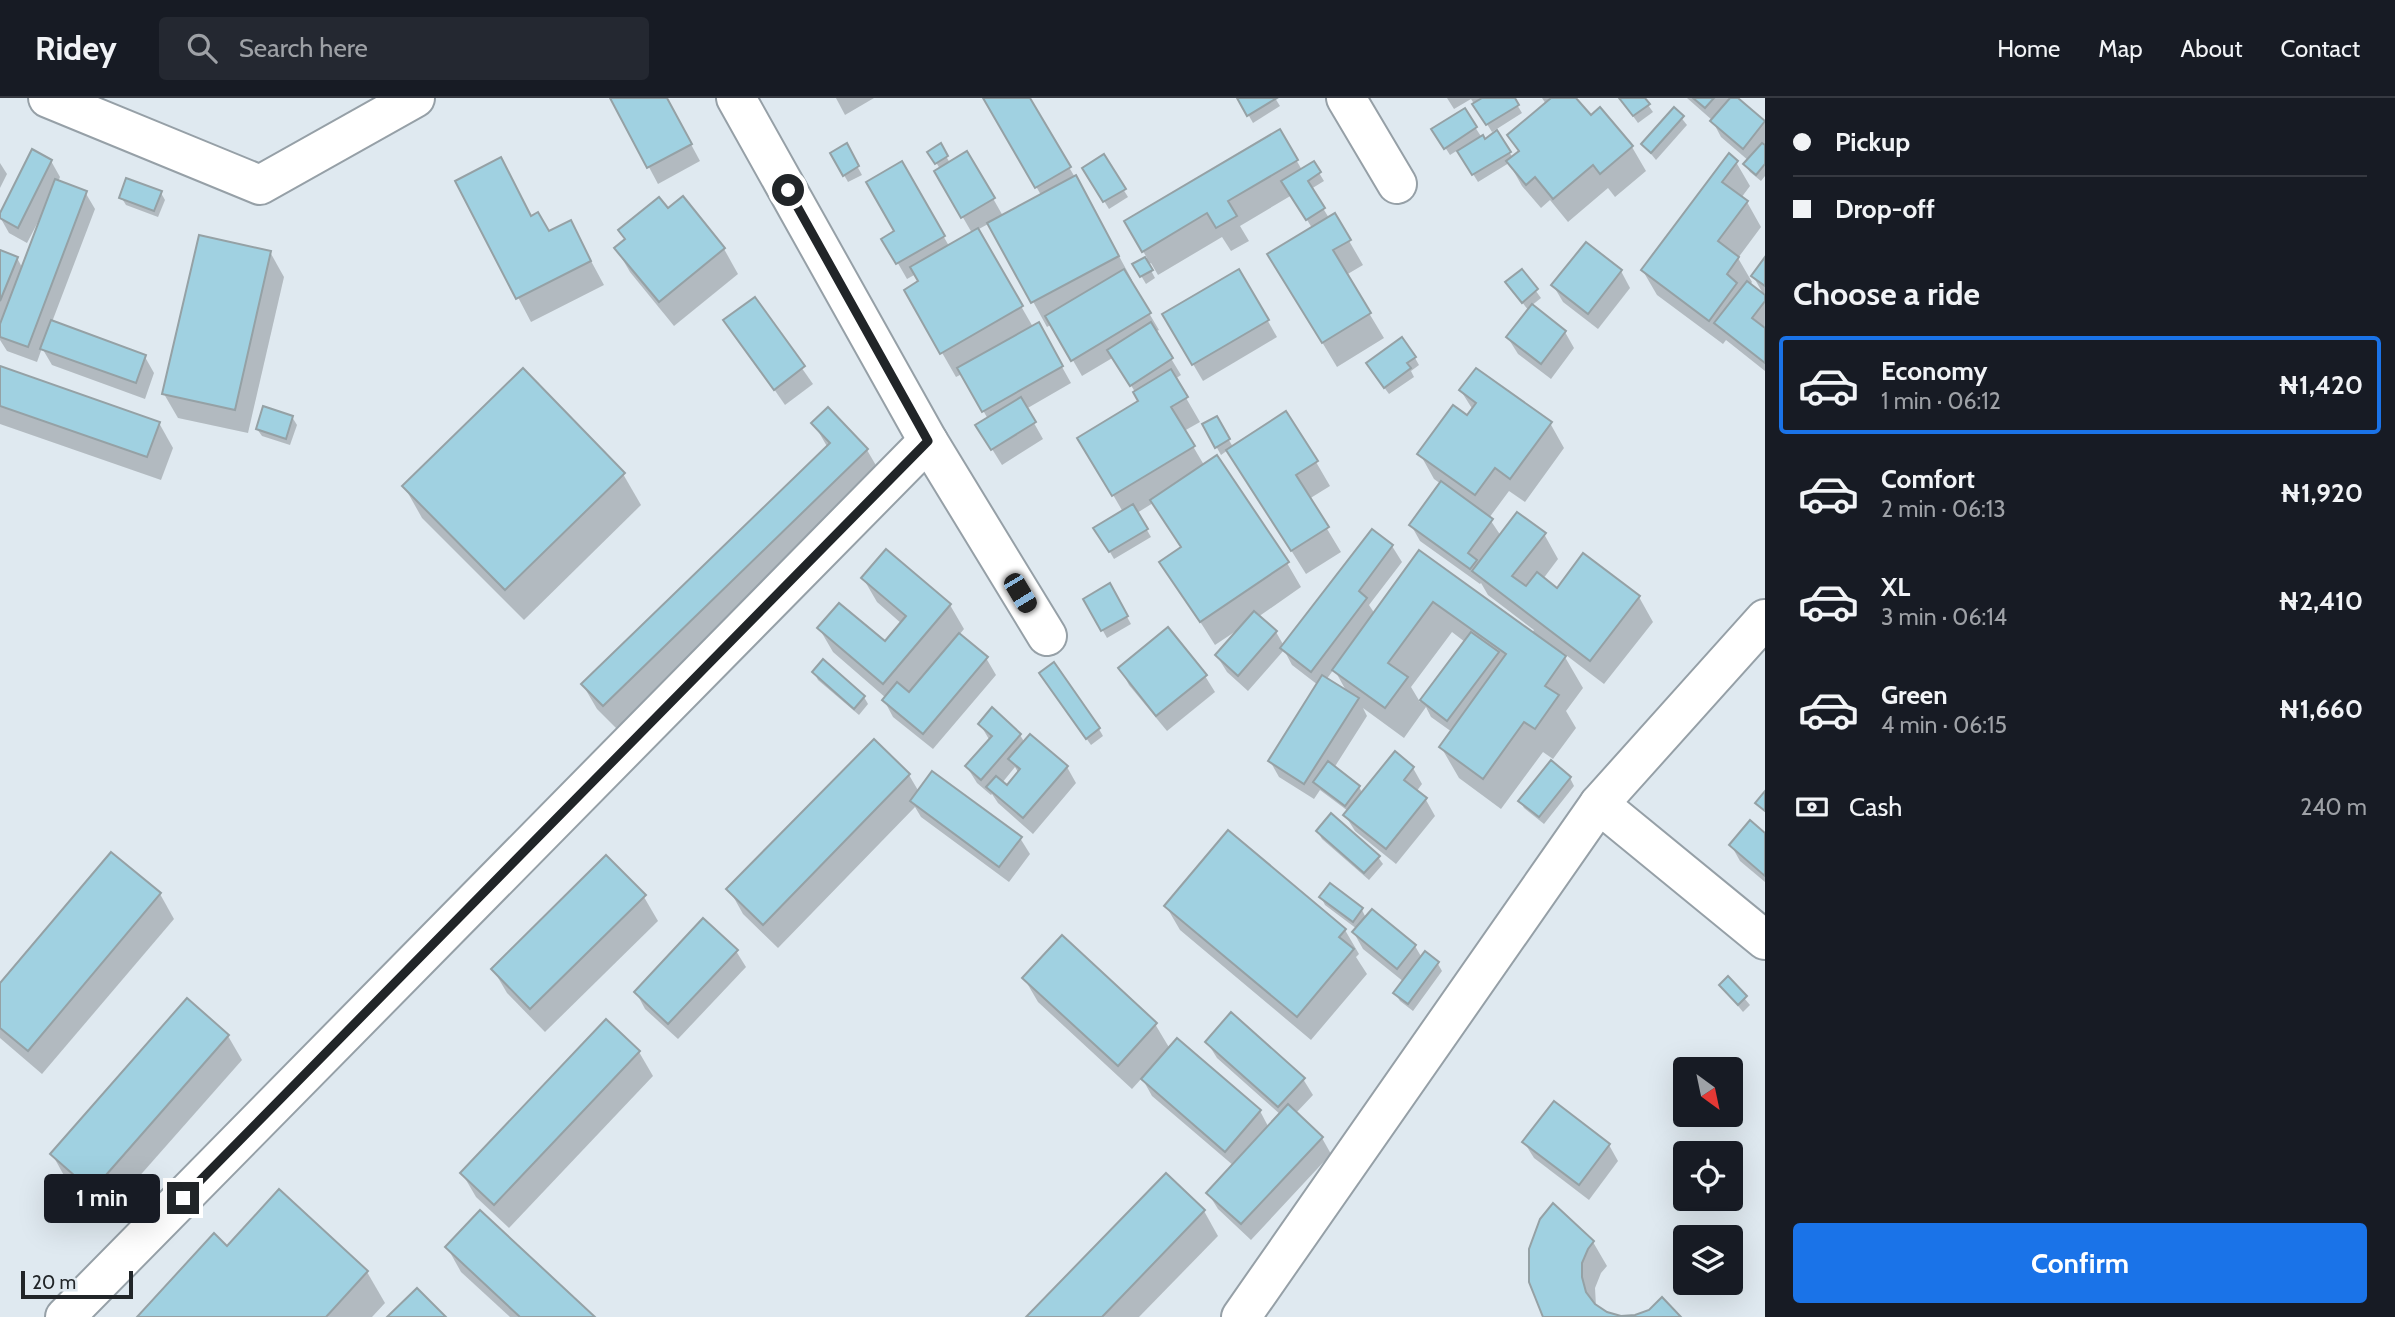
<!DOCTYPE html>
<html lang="en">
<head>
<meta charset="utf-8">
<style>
	:root { --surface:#171b24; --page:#242831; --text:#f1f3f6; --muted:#9ea1a6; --line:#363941; --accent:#1a73e8 }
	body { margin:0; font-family:Cabin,sans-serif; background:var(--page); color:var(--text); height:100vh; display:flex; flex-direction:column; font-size:26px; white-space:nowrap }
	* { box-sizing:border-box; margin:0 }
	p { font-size:23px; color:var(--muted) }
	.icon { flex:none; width:38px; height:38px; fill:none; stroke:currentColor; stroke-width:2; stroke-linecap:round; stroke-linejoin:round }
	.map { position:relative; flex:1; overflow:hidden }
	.sheet { display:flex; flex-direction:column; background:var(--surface); width:630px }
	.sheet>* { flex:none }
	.top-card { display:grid; align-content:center; height:154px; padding:0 28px; background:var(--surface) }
	.needle { width:46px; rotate:147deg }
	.controls { position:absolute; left:1673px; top:959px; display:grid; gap:14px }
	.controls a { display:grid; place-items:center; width:70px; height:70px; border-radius:7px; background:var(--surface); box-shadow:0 7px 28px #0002; font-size:35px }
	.scale { position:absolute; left:21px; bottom:18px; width:112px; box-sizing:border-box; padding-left:7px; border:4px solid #212528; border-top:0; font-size:19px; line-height:24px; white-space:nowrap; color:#212528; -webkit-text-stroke:5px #dfe9f0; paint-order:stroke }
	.end { position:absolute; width:32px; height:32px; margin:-16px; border:9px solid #212528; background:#fff; box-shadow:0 0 0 4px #fff }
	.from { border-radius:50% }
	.bubble { position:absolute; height:49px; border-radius:7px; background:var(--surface); box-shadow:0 7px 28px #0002; font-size:23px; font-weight:700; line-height:49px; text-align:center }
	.car { position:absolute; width:21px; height:42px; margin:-21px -10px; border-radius:9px; box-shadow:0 0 5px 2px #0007; background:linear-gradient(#222 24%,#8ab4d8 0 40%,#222 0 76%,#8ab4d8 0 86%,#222 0) }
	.top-card b { display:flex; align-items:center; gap:24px; height:66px; font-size:26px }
	.top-card b+b { border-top:2px solid var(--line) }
	.top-card i { width:18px; height:18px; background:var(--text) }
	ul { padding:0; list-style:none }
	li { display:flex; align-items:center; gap:21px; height:98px; margin:0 14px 10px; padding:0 14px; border:4px solid transparent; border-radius:7px }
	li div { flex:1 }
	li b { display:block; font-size:26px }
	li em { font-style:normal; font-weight:700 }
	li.current { border-color:var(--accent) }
	li>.icon { width:63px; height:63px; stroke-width:1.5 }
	h2 { padding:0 28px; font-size:32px; line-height:84px }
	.pay { display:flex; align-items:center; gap:18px; height:77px; padding:0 28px; font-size:26px }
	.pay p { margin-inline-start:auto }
	.button { display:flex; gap:14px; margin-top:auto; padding:14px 28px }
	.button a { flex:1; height:80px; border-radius:7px; background:var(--accent); color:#fff; font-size:28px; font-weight:700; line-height:80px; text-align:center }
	header { display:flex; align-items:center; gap:42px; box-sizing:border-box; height:98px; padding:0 35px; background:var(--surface); border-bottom:2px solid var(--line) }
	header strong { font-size:33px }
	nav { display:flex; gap:38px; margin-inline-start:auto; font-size:24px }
	.search { width:490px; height:63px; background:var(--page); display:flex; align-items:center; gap:18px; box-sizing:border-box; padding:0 24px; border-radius:7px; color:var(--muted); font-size:26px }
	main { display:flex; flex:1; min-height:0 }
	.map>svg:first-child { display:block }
	.shadow { fill:#0003; fill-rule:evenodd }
	.building { fill:#a0d1e1; stroke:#95a1a5; stroke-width:2 }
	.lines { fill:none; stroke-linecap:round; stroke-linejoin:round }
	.minor-casing { stroke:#96a0a7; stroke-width:42 }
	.minor { stroke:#fff; stroke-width:38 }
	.route { stroke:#212528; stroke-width:9 }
</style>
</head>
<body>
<header>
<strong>Ridey</strong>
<div class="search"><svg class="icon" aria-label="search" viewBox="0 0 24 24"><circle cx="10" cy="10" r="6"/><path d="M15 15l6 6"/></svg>Search here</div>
<nav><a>Home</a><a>Map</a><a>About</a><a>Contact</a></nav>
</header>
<main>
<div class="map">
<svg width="1765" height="1219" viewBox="0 0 1765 1219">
	<rect width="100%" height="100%" fill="#dfe9f0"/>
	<g class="shadow">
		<path d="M612,0H666L700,63L658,86Z"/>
		<path d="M836,0H874L845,17Z"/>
		<path d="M985,0H1028L1089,103L1132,182L1130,183L1159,232L1155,234L1181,277L1175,281L1200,324L1184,333L1204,367L1287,465L1301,489L1258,519L1276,534L1284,548L1392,448L1402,464L1369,507L1375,516L1420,454L1532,535L1534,532L1488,497L1481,485L1480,486L1420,443L1411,427L1441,386L1434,381L1420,356L1467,319L1473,312L1461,293L1550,325L1564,350L1525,404L1509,393L1489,420L1501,438L1544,436L1558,461L1543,481L1557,492L1584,457L1639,499L1653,524L1604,586L1562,554L1583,590L1566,613L1576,630L1553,661L1543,654L1501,711L1459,680L1441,649L1452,634L1431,619L1426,609L1404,640L1363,610L1367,618L1334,670L1359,689L1363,696L1413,670L1422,686L1416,694L1426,702L1435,718L1396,766L1355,733L1345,717L1348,713L1320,692L1314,701L1279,679L1270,663L1318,587L1292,567L1284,552L1248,593L1227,574L1217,558L1239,531L1215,547L1162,464L1182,451L1153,405L1137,415L1151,439L1114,461L1096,430L1123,414L1080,340L1141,304L1114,259L1082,278L1052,226L1047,229L990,125L977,132L1033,229L1038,226L1071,285L1026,311L1043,341L1002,367L987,343L988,321L962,276L956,279L906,192L920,183L916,176L907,181L884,141L897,134L902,66L949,148L972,135L936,73L940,71L930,54L940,48L950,65L967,55L1003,118L1041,97ZM1452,534L1465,544L1420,604L1411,589ZM1334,571L1348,596L1326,582Z"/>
		<path d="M1239,0H1275L1280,8L1253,25Z"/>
		<path d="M1447,0H1513L1522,15L1492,34L1471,1L1454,11Z"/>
		<path d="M1542,0H1574L1591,19L1632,49L1646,73L1615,99L1608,90L1568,124L1550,102L1541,110L1522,88L1509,65L1478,84L1458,52L1450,57L1434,32L1464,12L1484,43L1497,35L1513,60L1519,55L1509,38L1546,6Z"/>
		<path d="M1620,0H1643L1653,14L1638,25Z"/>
		<path d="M1687,0H1738L1765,25V78L1761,83L1750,74L1745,67L1749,63L1721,39L1712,22Z"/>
		<path d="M1675,12L1687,27L1656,62L1643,46Z"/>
		<path d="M1280,34L1302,72L1313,65L1324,83L1311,91L1329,120L1334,117L1363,167L1346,177L1384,240L1337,269L1284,181L1312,130L1292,97L1240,128L1249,143L1231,153L1222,139L1158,177L1151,165L1148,167L1155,180L1146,186L1134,166L1147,160L1126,124Z"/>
		<path d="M846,48L862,77L848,84L832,56Z"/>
		<path d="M1103,59L1128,99L1109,111L1084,70Z"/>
		<path d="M51,63L60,79L58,84L85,94L95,111L52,224L145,259L154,275L145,301L52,267L42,250L37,264L7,253L0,242V153L17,160L23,171L41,123L39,122L27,145L9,135L0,119Z"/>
		<path d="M1736,64L1750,88L1741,100L1747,104L1761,129L1738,160L1752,184L1750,187L1765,199V273L1726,242L1723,246L1657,197L1643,173Z"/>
		<path d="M0,65L7,76L0,90Z"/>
		<path d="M457,83L531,120L548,135L570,124L604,187L531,224Z"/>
		<path d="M161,95L165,102L158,119L126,107L121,99Z"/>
		<path d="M682,101L724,151L738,176L674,228L630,174L616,150Z"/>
		<path d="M270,154L284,179L248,335L178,320L164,296Z"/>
		<path d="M1765,162V196L1763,195L1765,199L1753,178Z"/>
		<path d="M1239,173L1277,239L1203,283L1164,217Z"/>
		<path d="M1621,173L1630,190L1598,231L1563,204L1553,187Z"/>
		<path d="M1522,174L1541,200L1531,208L1565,234L1574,250L1551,281L1518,256L1508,240L1529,213L1507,185Z"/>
		<path d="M754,202L813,286L785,307L726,222Z"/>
		<path d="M1415,260L1419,267L1411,273L1414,279L1389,296L1372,273Z"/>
		<path d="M0,270L159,325L173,350L161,382L0,326Z"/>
		<path d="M292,319L297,327L290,347L262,338L257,331Z"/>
		<path d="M1216,320L1233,349L1316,364L1330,388L1309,401L1341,454L1306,476L1228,352L1221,357L1204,327Z"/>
		<path d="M814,326L867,352L881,376L617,631L597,611L583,587L828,350Z"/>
		<path d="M623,376L641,407L524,522L422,420L404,388Z"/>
		<path d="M863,480L950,507L964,531L959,537L986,560L996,577L933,651L893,619L884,602L886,600L833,554L819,530L885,545L902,526L877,504Z"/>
		<path d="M1109,487L1131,526L1107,540L1085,501Z"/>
		<path d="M1120,570L1205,578L1215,594L1167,633L1129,587Z"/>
		<path d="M814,574L864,599L868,606L859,617L818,582Z"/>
		<path d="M1046,583L1099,631L1103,638L1091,647Z"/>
		<path d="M980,626L1020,637L1025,645L1067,669L1076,685L1033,736L998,705L992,696L991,697L977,685L967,669L990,643ZM1015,669L1019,676L1007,689L1002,685Z"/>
		<path d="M909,677L919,694L1020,740L1030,756L1009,784L921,719L915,709L778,850L743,816L729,791Z"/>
		<path d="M1570,680L1574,688L1544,726L1524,710L1520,703Z"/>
		<path d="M1750,724L1765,737V784L1740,763L1731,747Z"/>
		<path d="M1318,734L1378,759L1383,766L1369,782L1322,741Z"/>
		<path d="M111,756L160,796L174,821L42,976L0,940V888Z"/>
		<path d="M644,799L658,823L545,934L507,895L493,871Z"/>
		<path d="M1321,799L1362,812L1366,820L1415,848L1422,860L1438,866L1442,873L1413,913L1400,903L1395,895L1404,884L1363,851L1354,835L1357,831L1325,807Z"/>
		<path d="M1166,808L1345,832L1359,856L1356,859L1367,876L1311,942L1180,832Z"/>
		<path d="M736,853L746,869L678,941L645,911L636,894Z"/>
		<path d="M1024,880L1155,926L1170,951L1260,1013L1269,1030L1281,1017L1217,960L1207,944L1303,981L1313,997L1295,1016L1322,1040L1331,1056L1251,1142L1218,1111L1208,1095L1234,1068L1152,998L1142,980L1132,991L1038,904Z"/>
		<path d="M1728,881L1750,907L1743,914L1721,887Z"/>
		<path d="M228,938L242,962L106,1116L66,1081L52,1056Z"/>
		<path d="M639,954L653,978L509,1130L476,1099L462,1075Z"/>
		<path d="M1524,1044L1609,1047L1618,1063L1589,1102L1534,1060Z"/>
		<path d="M1166,1077L1204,1113L1218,1138L1139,1219H1029Z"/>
		<path d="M1593,1144L1607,1168L1601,1175L1595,1190L1596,1208L1606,1216L1619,1219H1544L1531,1184Z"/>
		<path d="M447,1149L592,1219H510L461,1174Z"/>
		<path d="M227,1150L367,1174L385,1205L372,1219H139Z"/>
	</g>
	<g class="building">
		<path d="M610,0H667L692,46L647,70Z"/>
		<path d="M983,0H1030L1071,69L1035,90Z"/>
		<path d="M1237,0H1277L1247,18Z"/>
		<path d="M1482,0H1515L1519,7L1486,27L1472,6Z"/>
		<path d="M1551,0H1576L1591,17L1600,9L1633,48L1600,76L1593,67L1553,101L1535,79L1526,87L1506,63L1519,53L1507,37Z"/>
		<path d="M1619,0H1645L1650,6L1633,18Z"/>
		<path d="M1693,0H1714L1705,10Z"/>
		<path d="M1730,0H1738L1765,23L1743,51L1710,23Z"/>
		<path d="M1674,9L1684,18L1651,55L1641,46Z"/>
		<path d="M1465,10L1477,29L1444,51L1431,31Z"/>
		<path d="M1280,31L1298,62L1228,103L1237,118L1216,130L1207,115L1142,154L1124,123Z"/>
		<path d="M1497,32L1511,54L1472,77L1457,53L1483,37L1485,41Z"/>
		<path d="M847,45L859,68L843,78L830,55Z"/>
		<path d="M941,45L948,58L935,66L927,54Z"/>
		<path d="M1762,45L1765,47V66L1756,77L1743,66Z"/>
		<path d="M32,51L52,62L18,130L0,120V115Z"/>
		<path d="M967,53L995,100L961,120L934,73Z"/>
		<path d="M1729,55L1738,63L1722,84L1748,103L1718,143L1739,159L1727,176L1737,185L1709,223L1641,172Z"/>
		<path d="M1104,56L1126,91L1103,104L1082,70Z"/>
		<path d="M501,59L531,118L538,114L549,133L571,122L591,163L516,201L455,83Z"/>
		<path d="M902,63L945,138L896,166L881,141L894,133L866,84Z"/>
		<path d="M1314,63L1321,74L1308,83L1325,110L1306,122L1281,83Z"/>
		<path d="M1076,77L1119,158L1031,205L987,125Z"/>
		<path d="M126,80L162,93L154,113L119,100Z"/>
		<path d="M55,81L87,93L28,249L0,239V226Z"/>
		<path d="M683,98L725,150L659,204L614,150L625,141L618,132L659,99L668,110Z"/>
		<path d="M1335,115L1351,142L1333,152L1371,215L1322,245L1267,156Z"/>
		<path d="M978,130L1023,208L940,256L904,192L918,183L910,169Z"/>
		<path d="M199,137L271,153L235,312L162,296Z"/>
		<path d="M1586,144L1622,172L1588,216L1551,187Z"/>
		<path d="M0,152L18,159L0,203Z"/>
		<path d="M1145,159L1153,172L1140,179L1132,166Z"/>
		<path d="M1765,159V188L1751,178Z"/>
		<path d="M1124,171L1151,215L1071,263L1045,218Z"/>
		<path d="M1239,171L1269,222L1192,267L1162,216Z"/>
		<path d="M1522,171L1538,191L1522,205L1505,184Z"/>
		<path d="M1747,183L1765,197V203L1752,220L1765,230V265L1714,225Z"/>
		<path d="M755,199L805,268L774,292L723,222Z"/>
		<path d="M1532,206L1566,233L1541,266L1506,239Z"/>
		<path d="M51,222L146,257L136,285L40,251Z"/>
		<path d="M1039,224L1063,268L982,314L957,270Z"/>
		<path d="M1151,224L1173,260L1130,288L1107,252Z"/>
		<path d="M1402,239L1416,259L1407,265L1411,270L1384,290L1366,265Z"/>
		<path d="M0,268L160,324L147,359L0,308Z"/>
		<path d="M523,270L625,375L505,492L402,388Z"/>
		<path d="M1476,270L1552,324L1510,381L1495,370L1475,397L1417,356L1453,307L1467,317L1476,305L1459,292Z"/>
		<path d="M1171,271L1188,299L1171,309L1195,348L1112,398L1077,340L1138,303L1133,294Z"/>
		<path d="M1021,299L1036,324L991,352L975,327Z"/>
		<path d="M263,308L293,318L286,341L256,331Z"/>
		<path d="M828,309L868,351L603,608L581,586L830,345L811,325Z"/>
		<path d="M1286,313L1318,363L1296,377L1329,429L1291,453L1226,352Z"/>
		<path d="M1217,318L1230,341L1215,350L1202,326Z"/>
		<path d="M1217,357L1289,464L1200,524L1159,464L1181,449L1150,402Z"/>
		<path d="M1441,383L1493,421L1468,455L1477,462L1470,471L1409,427Z"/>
		<path d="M1133,406L1148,431L1109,454L1093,430Z"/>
		<path d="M1517,414L1546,435L1512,478L1526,488L1537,474L1557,490L1583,455L1640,498L1590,563L1472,473Z"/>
		<path d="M1372,431L1393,447L1359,493L1367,500L1311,574L1280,550Z"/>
		<path d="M886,451L951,506L883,586L817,530L839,505L885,543L906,518L861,480Z"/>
		<path d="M1419,452L1566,558L1545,588L1559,597L1535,631L1524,624L1483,681L1439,649L1506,556L1433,504L1388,565L1408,579L1385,610L1332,572Z"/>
		<path d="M1110,485L1128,518L1101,533L1083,501Z"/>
		<path d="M1254,513L1277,533L1238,578L1215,557Z"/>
		<path d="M1168,529L1207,577L1156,618L1118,570Z"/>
		<path d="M1471,534L1499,554L1447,623L1420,602Z"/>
		<path d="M959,535L988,559L923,636L882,602L897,584L909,594Z"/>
		<path d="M823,561L865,598L854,611L812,574Z"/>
		<path d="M1054,564L1100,630L1086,641L1039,575Z"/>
		<path d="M1322,577L1359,600L1304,686L1268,663Z"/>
		<path d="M992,609L1021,636L981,682L965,668L992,638L978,626Z"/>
		<path d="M1030,636L1068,668L1023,720L986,689L996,678L1007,687L1020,671L1008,661Z"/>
		<path d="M874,641L910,676L763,827L726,791Z"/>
		<path d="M1395,653L1414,669L1404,682L1427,700L1386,751L1343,717Z"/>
		<path d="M1551,662L1571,679L1539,719L1518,703Z"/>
		<path d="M1328,663L1360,688L1345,708L1313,684Z"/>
		<path d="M932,673L1022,739L999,769L910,703Z"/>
		<path d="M1765,693V713L1755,705Z"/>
		<path d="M1331,715L1380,758L1364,775L1316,733Z"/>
		<path d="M1750,722L1765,735V778L1729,747Z"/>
		<path d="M1228,732L1346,831L1339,839L1354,851L1297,919L1164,808Z"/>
		<path d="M111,754L161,795L28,953L0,930V885Z"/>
		<path d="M606,757L646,797L530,911L491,871Z"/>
		<path d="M1330,785L1363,810L1353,824L1319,799Z"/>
		<path d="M1372,811L1416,847L1397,871L1352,834Z"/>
		<path d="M703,820L738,852L668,926L634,894Z"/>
		<path d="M1062,837L1157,925L1118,968L1022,880Z"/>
		<path d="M1425,853L1439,864L1408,906L1393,895Z"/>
		<path d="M1728,878L1747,898L1738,907L1719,887Z"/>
		<path d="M187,900L229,937L92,1093L50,1056Z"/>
		<path d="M1231,914L1305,980L1278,1009L1205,944Z"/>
		<path d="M606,921L640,953L494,1107L460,1075Z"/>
		<path d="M1177,940L1261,1012L1225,1054L1141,981Z"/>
		<path d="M1554,1003L1610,1046L1579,1087L1522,1044Z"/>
		<path d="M1288,1006L1323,1039L1241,1126L1206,1095Z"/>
		<path d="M1166,1075L1205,1112L1102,1219H1026Z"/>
		<path d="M279,1091L368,1173L326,1219H137L214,1135L227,1148Z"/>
		<path d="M1553,1105L1594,1143L1588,1151L1582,1165V1179L1586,1194L1595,1206L1607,1214L1621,1218L1635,1217L1649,1212L1662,1199L1681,1219H1543L1529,1184V1151L1540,1121Z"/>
		<path d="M480,1112L595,1219H520L445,1149Z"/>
		<path d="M417,1190L446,1219H387Z"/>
	</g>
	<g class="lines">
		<defs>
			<g id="minor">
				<path d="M48,0L260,87L415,0"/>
				<path d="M736,0L928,343L1047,538"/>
				<path d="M1346,0L1397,86"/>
				<path d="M1599,706L1765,842"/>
				<path d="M65,1219L928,343"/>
				<path d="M1241,1219L1599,706L1765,521"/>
			</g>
		</defs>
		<use href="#minor" class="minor-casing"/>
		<use href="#minor" class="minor"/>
	</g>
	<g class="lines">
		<path class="route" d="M183,1100L928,343L788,92"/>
	</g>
</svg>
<div class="controls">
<a><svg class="needle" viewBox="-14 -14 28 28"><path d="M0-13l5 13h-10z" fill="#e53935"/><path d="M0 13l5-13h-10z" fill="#9ea1a6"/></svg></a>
<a><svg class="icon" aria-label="locate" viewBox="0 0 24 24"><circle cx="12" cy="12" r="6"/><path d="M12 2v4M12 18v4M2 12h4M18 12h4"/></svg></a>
<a><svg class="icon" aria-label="layers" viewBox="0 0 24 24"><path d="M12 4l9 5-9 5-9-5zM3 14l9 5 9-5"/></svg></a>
</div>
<div class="scale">20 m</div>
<i class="end from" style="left:788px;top:92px"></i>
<i class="end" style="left:183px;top:1100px"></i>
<div class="bubble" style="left:44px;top:1076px;width:116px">1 min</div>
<i class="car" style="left:1020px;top:495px;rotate:149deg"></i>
</div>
<section class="sheet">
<div class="top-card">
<b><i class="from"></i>Pickup</b>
<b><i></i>Drop-off</b>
</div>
<h2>Choose a ride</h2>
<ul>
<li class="current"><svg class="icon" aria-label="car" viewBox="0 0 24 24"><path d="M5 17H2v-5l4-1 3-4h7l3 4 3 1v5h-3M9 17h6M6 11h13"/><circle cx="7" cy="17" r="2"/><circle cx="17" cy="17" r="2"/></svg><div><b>Economy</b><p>1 min · 06:12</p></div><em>₦1,420</em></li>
<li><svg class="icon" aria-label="car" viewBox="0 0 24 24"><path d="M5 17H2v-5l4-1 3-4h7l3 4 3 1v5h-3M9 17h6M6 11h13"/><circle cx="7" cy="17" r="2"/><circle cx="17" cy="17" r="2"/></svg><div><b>Comfort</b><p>2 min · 06:13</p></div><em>₦1,920</em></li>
<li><svg class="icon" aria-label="car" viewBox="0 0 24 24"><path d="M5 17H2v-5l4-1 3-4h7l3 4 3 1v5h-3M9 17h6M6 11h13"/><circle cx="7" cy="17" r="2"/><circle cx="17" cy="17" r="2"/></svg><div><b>XL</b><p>3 min · 06:14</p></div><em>₦2,410</em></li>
<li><svg class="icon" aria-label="car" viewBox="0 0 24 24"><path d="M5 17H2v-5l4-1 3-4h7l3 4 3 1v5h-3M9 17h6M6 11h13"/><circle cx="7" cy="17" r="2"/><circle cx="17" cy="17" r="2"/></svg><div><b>Green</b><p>4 min · 06:15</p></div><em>₦1,660</em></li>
</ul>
<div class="pay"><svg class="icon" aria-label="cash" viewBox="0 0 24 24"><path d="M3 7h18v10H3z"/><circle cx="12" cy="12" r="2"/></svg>Cash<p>240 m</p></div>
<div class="button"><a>Confirm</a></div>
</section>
</main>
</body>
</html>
